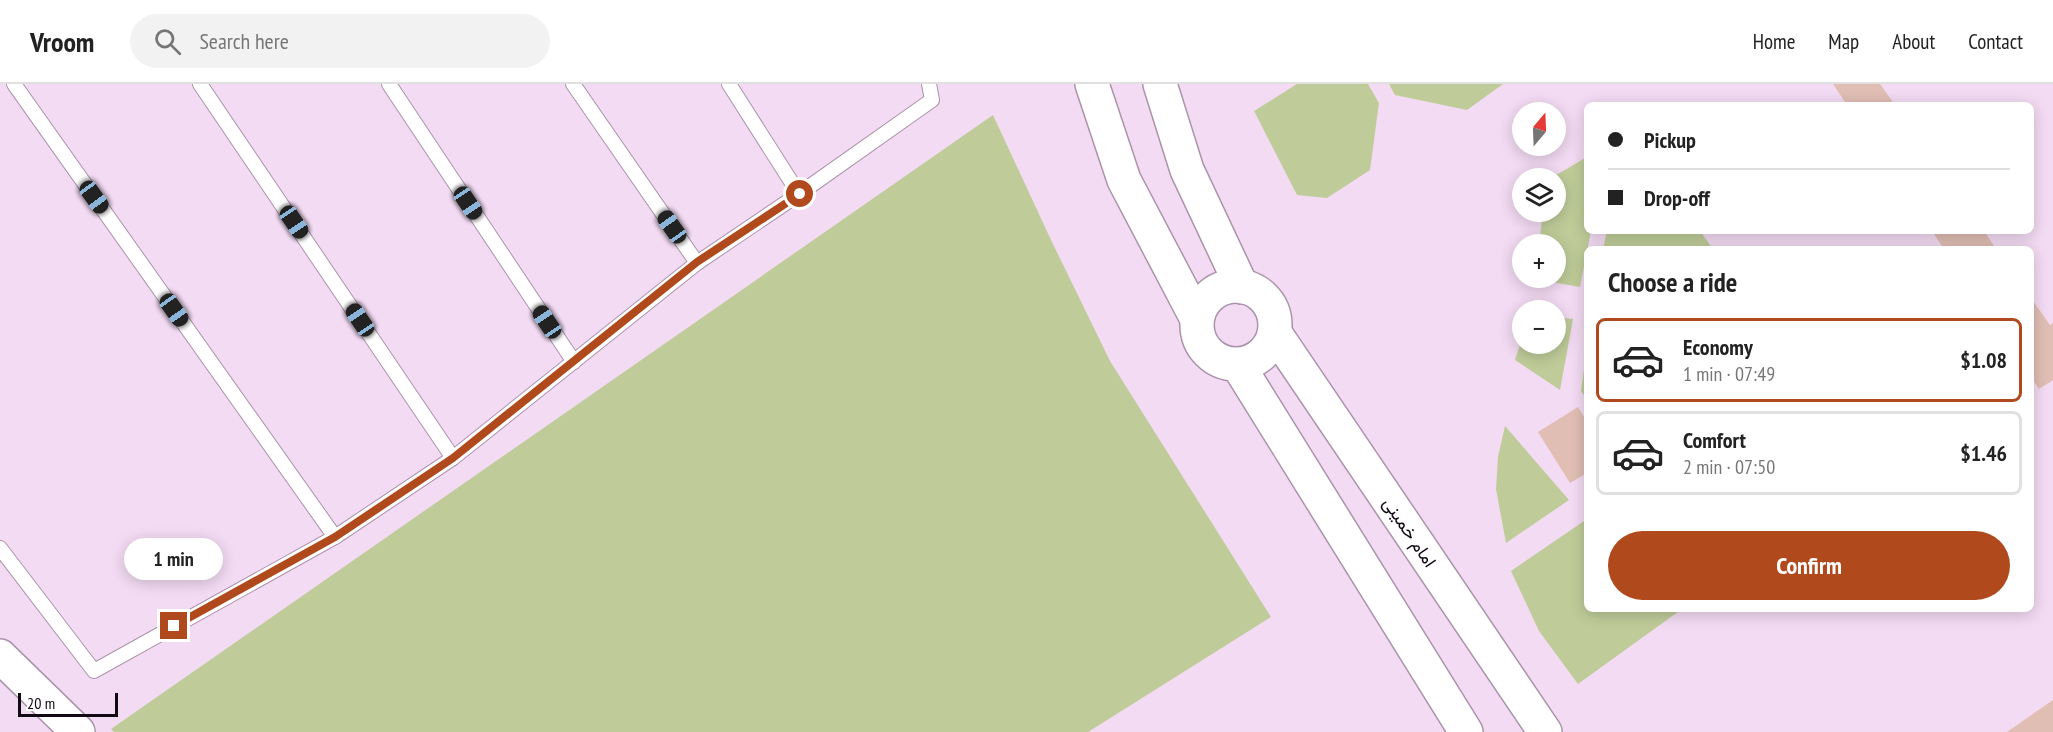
<!DOCTYPE html>
<html lang="en">
<head>
<meta charset="utf-8">
<style>
	:root { --surface:#fff; --page:#f2f2f2; --text:#222; --muted:#767676; --line:#e0e0e0; --accent:#b04a1d }
	body { margin:0; font-family:"PT Sans Narrow",Vazirmatn,sans-serif; background:var(--page); color:var(--text); height:100vh; display:flex; flex-direction:column; font-size:22px; white-space:nowrap }
	* { box-sizing:border-box; margin:0 }
	p { font-size:20px; color:var(--muted) }
	.icon { flex:none; width:33px; height:33px; fill:none; stroke:currentColor; stroke-width:2; stroke-linecap:round; stroke-linejoin:round }
	.map { position:relative; flex:1; overflow:hidden }
	.details { position:absolute; left:1584px; top:162px; width:450px; height:366px; display:flex; flex-direction:column; background:var(--surface); border-radius:9px; box-shadow:0 3px 15px #0003 }
	.details>* { flex:none }
	.guide { position:absolute; left:1584px; top:18px; width:450px; height:132px; border-radius:9px; box-shadow:0 3px 15px #0003; display:grid; align-content:center; height:132px; padding:0 24px; background:var(--surface) }
	.needle { width:39px; rotate:19deg }
	.tools { position:absolute; left:1512px; top:18px; display:grid; gap:12px }
	.tools a { display:grid; place-items:center; width:54px; height:54px; border-radius:50%; background:var(--surface); box-shadow:0 3px 15px #0003; font-size:30px }
	.scale { position:absolute; left:18px; bottom:15px; width:100px; box-sizing:border-box; padding-left:6px; border:3px solid #120a13; border-top:0; font-size:16px; line-height:21px; white-space:nowrap; color:#120a13; -webkit-text-stroke:4px #fff; paint-order:stroke }
	.end { position:absolute; width:27px; height:27px; margin:-14px; border:8px solid #b04a1d; background:#fff; box-shadow:0 0 0 3px #fff }
	.from { border-radius:50% }
	.bubble { position:absolute; height:42px; border-radius:21px; background:var(--surface); box-shadow:0 3px 15px #0003; font-size:20px; font-weight:600; line-height:42px; text-align:center }
	.car { position:absolute; width:18px; height:36px; margin:-18px -9px; border-radius:8px; box-shadow:0 0 4px 2px #0007; background:linear-gradient(#222 24%,#8ab4d8 0 40%,#222 0 76%,#8ab4d8 0 86%,#222 0) }
	.guide b { display:flex; align-items:center; gap:21px; height:57px; font-size:22px }
	.guide b+b { border-top:2px solid var(--line) }
	.guide i { width:15px; height:15px; background:var(--text) }
	ul { padding:0; list-style:none }
	li { display:flex; align-items:center; gap:18px; height:84px; margin:0 12px 9px; padding:0 12px; border:3px solid var(--line); border-radius:9px }
	li div { flex:1 }
	li b { display:block; font-size:22px }
	li em { font-style:normal; font-weight:600 }
	li.selected { border-color:var(--accent) }
	li>.icon { width:54px; height:54px; stroke-width:1.5 }
	h2 { padding:0 24px; font-size:27px; line-height:72px }
	.action { display:flex; gap:12px; margin-top:auto; padding:12px 24px }
	.action a { flex:1; height:69px; border-radius:36px; background:var(--accent); color:#fff; font-size:24px; font-weight:600; line-height:69px; text-align:center }
	header { display:flex; align-items:center; gap:36px; box-sizing:border-box; height:84px; padding:0 30px; background:var(--surface); border-bottom:2px solid var(--line) }
	header strong { font-size:28px }
	nav { display:flex; gap:33px; margin-inline-start:auto; font-size:21px }
	.search { width:420px; height:54px; background:var(--page); display:flex; align-items:center; gap:15px; box-sizing:border-box; padding:0 21px; border-radius:33px; color:var(--muted); font-size:22px }
	.map>svg:first-child { display:block }
	.green { fill:#bfcc99 }
	.building { fill:#e0beb3 }
	.lines { fill:none; stroke-linecap:round; stroke-linejoin:round }
	.service-casing { stroke:#ab94ab; stroke-width:16 }
	.tertiary-casing { stroke:#ab94ab; stroke-width:36 }
	.service { stroke:#fff; stroke-width:14 }
	.tertiary { stroke:#fff; stroke-width:33 }
	.route { stroke:#b04a1d; stroke-width:8 }
	.labels { text-anchor:middle; dominant-baseline:central; stroke-width:6; stroke-linejoin:round; paint-order:stroke }
	.street-label { font-size:18px; fill:#120a13; stroke:#fff }
</style>
</head>
<body>
<header>
<strong>Vroom</strong>
<div class="search"><svg class="icon" aria-label="search" viewBox="0 0 24 24"><circle cx="10" cy="10" r="6"/><path d="M15 15l6 6"/></svg>Search here</div>
<nav><a>Home</a><a>Map</a><a>About</a><a>Contact</a></nav>
</header>
<div class="map">
<svg width="2053" height="648" viewBox="0 0 2053 648">
	<rect width="100%" height="100%" fill="#f3dbf3"/>
	<g class="green">
		<path d="M1297,0H1368L1379,19L1370,86L1327,114L1297,111L1254,27Z"/>
		<path d="M1389,0H1503L1467,26L1395,11Z"/>
		<path d="M993,31L1051,156L1110,277L1271,533L1088,648H114L111,645Z"/>
		<path d="M1587,73V147H1591L1580,203L1534,195L1535,194H1556V160H1539L1543,128H1556V94H1551Z"/>
		<path d="M1607,147H1700L1713,165H1603Z"/>
		<path d="M1556,233L1573,235L1560,306L1515,276L1522,254V260H1556Z"/>
		<path d="M1587,264V316L1581,307Z"/>
		<path d="M1505,342L1569,416L1506,459L1496,405L1498,373Z"/>
		<path d="M1587,435V525H1682L1578,600L1539,547L1511,487Z"/>
	</g>
	<g class="building">
		<path d="M1833,0H1880L1895,21H1847Z"/>
		<path d="M1932,147H1984L1996,165H1944Z"/>
		<path d="M2031,214L2050,241L2053,239V296L2039,305L2031,293Z"/>
		<path d="M1578,323L1587,338V389L1570,399L1538,348Z"/>
		<path d="M2053,616V648H2007Z"/>
	</g>
	<g class="lines">
		<defs>
			<g id="service">
				<path d="M14,0L335,453"/>
				<path d="M200,0L453,374"/>
				<path d="M389,0L574,278"/>
				<path d="M573,0L697,179"/>
				<path d="M729,0L799,110"/>
				<path d="M0,464L94,587L335,453L453,374L697,179L799,110L932,16L929,0"/>
			</g>
			<g id="tertiary">
				<path d="M1092,0L1124,96L1197,235"/>
				<path d="M1160,0L1187,86L1242,203"/>
				<circle cx="1236" cy="241" r="39"/>
				<path d="M1275,249L1545,648"/>
				<path d="M1238,281L1466,648"/>
				<path d="M0,572L78,648"/>
			</g>
		</defs>
		<use href="#service" class="service-casing"/>
		<use href="#tertiary" class="tertiary-casing"/>
		<use href="#service" class="service"/>
		<use href="#tertiary" class="tertiary"/>
	</g>
	<g class="lines">
		<path class="route" d="M174,542L335,453L453,374L697,178L800,110"/>
	</g>
	<g class="labels">
		<g class="street-label">
			<text transform="translate(1410 448) rotate(56)">امام خمینی</text>
		</g>
	</g>
</svg>
<div class="tools">
<a><svg class="needle" viewBox="-14 -14 28 28"><path d="M0-13l5 13h-10z" fill="#e53935"/><path d="M0 13l5-13h-10z" fill="#767676"/></svg></a>
<a><svg class="icon" aria-label="layers" viewBox="0 0 24 24"><path d="M12 4l9 5-9 5-9-5zM3 14l9 5 9-5"/></svg></a>
<a>+</a>
<a>−</a>
</div>
<div class="scale">20 m</div>
<i class="end from" style="left:800px;top:110px"></i>
<i class="end" style="left:174px;top:542px"></i>
<div class="bubble" style="left:124px;top:454px;width:99px">1 min</div>
<i class="car" style="left:94px;top:113px;rotate:144deg"></i>
<i class="car" style="left:468px;top:119px;rotate:146deg"></i>
<i class="car" style="left:294px;top:138px;rotate:146deg"></i>
<i class="car" style="left:672px;top:143px;rotate:325deg"></i>
<i class="car" style="left:174px;top:226px;rotate:145deg"></i>
<i class="car" style="left:360px;top:236px;rotate:326deg"></i>
<i class="car" style="left:547px;top:238px;rotate:326deg"></i>
<div class="guide">
<b><i class="from"></i>Pickup</b>
<b><i></i>Drop-off</b>
</div>
<section class="details">
<h2>Choose a ride</h2>
<ul>
<li class="selected"><svg class="icon" aria-label="car" viewBox="0 0 24 24"><path d="M5 17H2v-5l4-1 3-4h7l3 4 3 1v5h-3M9 17h6M6 11h13"/><circle cx="7" cy="17" r="2"/><circle cx="17" cy="17" r="2"/></svg><div><b>Economy</b><p>1 min · 07:49</p></div><em>$1.08</em></li>
<li><svg class="icon" aria-label="car" viewBox="0 0 24 24"><path d="M5 17H2v-5l4-1 3-4h7l3 4 3 1v5h-3M9 17h6M6 11h13"/><circle cx="7" cy="17" r="2"/><circle cx="17" cy="17" r="2"/></svg><div><b>Comfort</b><p>2 min · 07:50</p></div><em>$1.46</em></li>
</ul>
<div class="action"><a>Confirm</a></div>
</section>
</div>
</body>
</html>
